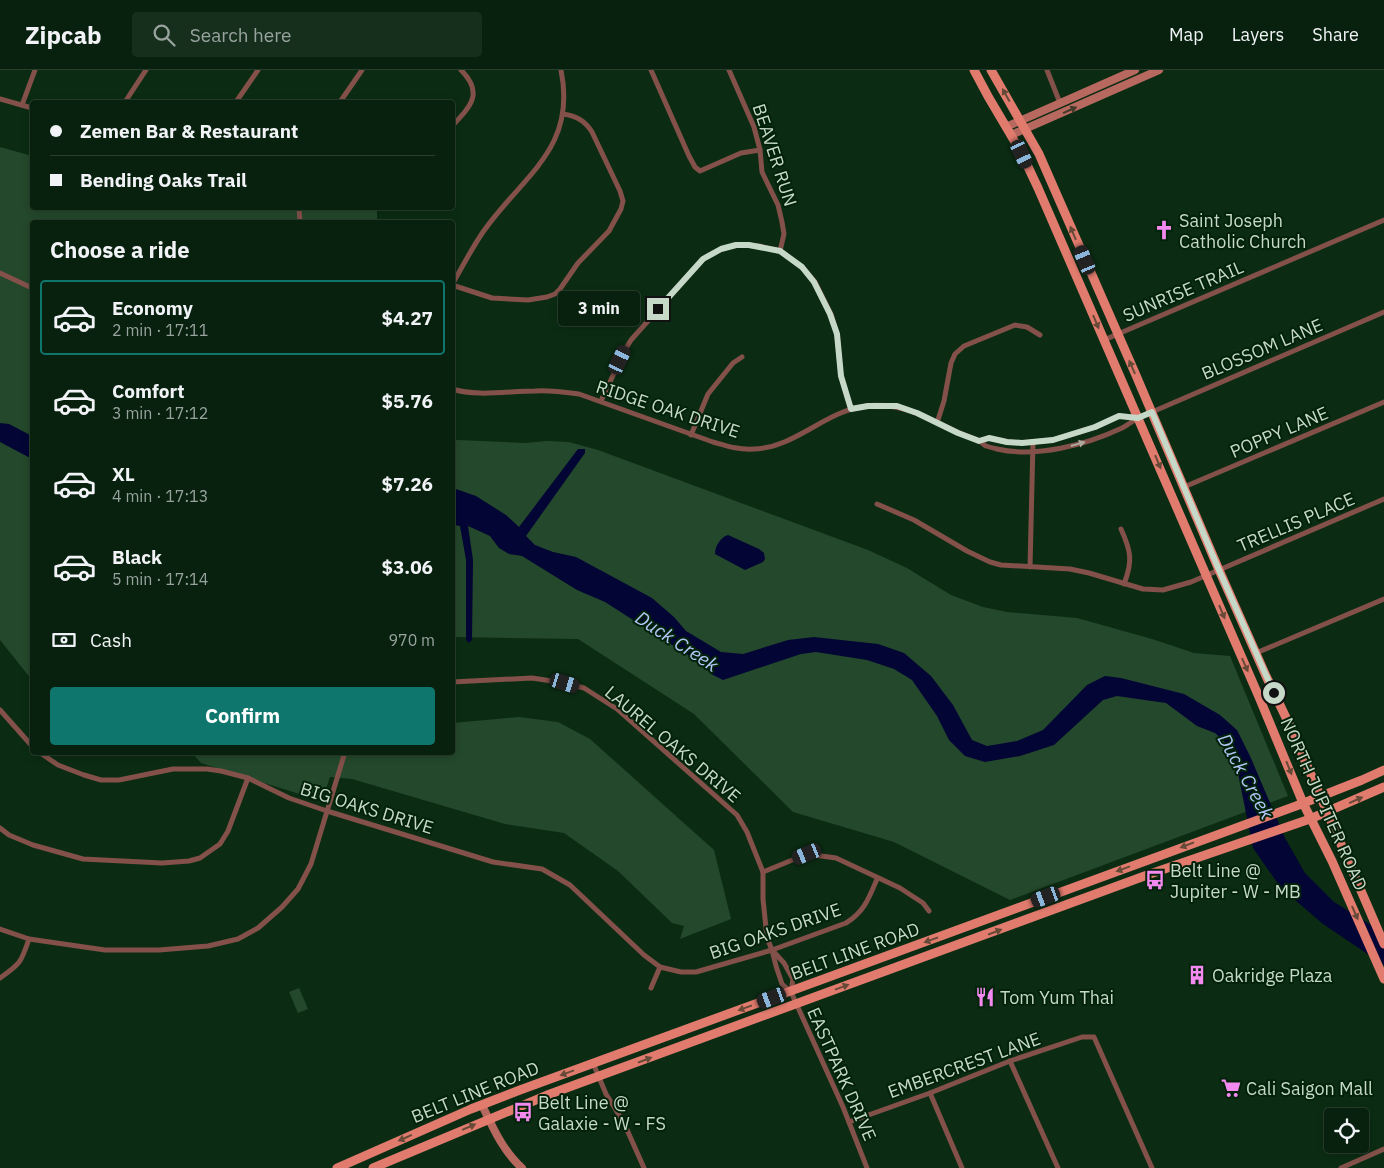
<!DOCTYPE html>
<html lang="en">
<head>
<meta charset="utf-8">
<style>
	:root { --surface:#08210e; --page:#162e1c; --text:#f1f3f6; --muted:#98a39e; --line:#293e2e; --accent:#0f766e }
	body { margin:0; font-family:"IBM Plex Sans",sans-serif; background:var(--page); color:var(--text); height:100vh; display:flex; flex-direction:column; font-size:19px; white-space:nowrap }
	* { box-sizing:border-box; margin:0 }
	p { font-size:16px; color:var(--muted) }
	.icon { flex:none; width:28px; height:28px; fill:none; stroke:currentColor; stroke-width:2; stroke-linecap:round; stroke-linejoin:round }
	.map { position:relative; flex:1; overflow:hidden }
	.sheet { position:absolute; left:30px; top:150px; width:425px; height:535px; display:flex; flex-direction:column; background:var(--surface); border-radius:5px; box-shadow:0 2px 8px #0003,0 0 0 1px var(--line) }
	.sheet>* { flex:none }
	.top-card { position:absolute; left:30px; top:30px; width:425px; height:110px; border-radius:5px; box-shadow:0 2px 8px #0003,0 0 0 1px var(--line); display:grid; align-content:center; height:110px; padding:0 20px; background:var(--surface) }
	.tools { position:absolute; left:1324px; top:1038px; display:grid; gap:10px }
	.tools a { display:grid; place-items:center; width:45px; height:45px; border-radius:5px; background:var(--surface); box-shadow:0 2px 8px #0003,0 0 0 1px var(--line); font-size:25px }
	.end { position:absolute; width:22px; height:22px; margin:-11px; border:6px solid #c6d9c8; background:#111; box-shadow:0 0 0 2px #111 }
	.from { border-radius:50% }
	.bubble { position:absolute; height:35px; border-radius:5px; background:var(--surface); box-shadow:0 2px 8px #0003,0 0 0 1px var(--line); font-size:16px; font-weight:700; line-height:35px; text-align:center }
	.car { position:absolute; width:15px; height:30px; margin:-15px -8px; border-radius:6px; box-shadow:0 0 4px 1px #0007; background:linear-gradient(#222 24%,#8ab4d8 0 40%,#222 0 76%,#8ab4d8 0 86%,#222 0) }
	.top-card b { display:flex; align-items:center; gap:18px; height:48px; font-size:19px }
	.top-card b+b { border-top:1px solid var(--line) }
	.top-card i { width:12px; height:12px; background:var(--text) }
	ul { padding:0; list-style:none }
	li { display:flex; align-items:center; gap:15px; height:75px; margin:0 10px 8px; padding:0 10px; border:2px solid transparent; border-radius:5px }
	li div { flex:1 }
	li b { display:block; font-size:19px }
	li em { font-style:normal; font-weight:700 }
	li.current { border-color:var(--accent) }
	li>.icon { width:45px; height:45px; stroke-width:1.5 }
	h2 { padding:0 20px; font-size:22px; line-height:60px }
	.pay { display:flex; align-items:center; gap:12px; height:55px; padding:0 20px; font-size:19px }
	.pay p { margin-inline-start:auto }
	.cta { display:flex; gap:10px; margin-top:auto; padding:10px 20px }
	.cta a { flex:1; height:58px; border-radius:5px; background:var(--accent); color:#fff; font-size:20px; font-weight:700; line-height:58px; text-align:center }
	header { display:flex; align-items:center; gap:30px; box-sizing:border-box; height:70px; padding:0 25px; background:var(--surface); border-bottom:1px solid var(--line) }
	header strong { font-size:24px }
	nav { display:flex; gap:28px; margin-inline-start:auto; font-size:18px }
	.search { width:350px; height:45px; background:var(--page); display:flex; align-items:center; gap:12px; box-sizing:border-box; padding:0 18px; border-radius:5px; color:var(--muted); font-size:19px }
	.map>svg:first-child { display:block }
	.green { fill:#24482b }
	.water { fill:#030534 }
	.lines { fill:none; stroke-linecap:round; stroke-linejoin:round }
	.street { stroke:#83514a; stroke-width:5 }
	.secondary { stroke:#b8695f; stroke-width:8 }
	.primary { stroke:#e07b6e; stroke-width:9 }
	.oneway { fill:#664a37 }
	.oneway2 { fill:#423b28 }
	.oneway3 { fill:#afa99c }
	.route { stroke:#c6d9c8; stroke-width:6 }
	.labels { text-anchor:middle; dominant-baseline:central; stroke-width:4; stroke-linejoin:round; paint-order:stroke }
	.street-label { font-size:18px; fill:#c6d9c8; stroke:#02220a }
	.poi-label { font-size:18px; fill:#c6d9c8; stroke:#02220a; text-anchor:start }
	.water-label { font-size:19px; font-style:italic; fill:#b3c6f7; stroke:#02220a }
</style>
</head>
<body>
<header>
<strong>Zipcab</strong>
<div class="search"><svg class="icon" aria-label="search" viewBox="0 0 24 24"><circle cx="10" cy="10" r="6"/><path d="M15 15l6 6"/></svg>Search here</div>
<nav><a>Map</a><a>Layers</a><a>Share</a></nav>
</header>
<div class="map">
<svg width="1384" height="1098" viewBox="0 0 1384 1098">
	<rect width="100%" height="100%" fill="#0b2c13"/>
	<g class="green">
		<path d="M0,77L32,86V138H377V152H32V610L0,570Z"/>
		<path d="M453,369L458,370L525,373L547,371L569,372L598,380L868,480L907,498L951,525L983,537L1007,542L1077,548L1152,569L1194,583L1230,586L1288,726L1010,830L894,772L793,742L694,644L578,569L453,567Z"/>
		<path d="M519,647L558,652L590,669L714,780L731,849L680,869L684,856L672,853L618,801L564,763L505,754L352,709L330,707L322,731L201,693L192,683L452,682L453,653Z"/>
		<path d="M299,918L308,939L298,943L289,922Z"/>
	</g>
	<g class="water">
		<path d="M0,353L9,354L32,366V389L0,372Z"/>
		<path d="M578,379H585V383L526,466L535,475L553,482L576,487L652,528L674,547L686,561L721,582L743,584L788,570L814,567L878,574L904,583L931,606L953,635L972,670L987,676L1017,671L1043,660L1087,615L1105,606L1121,608L1184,624L1220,645L1237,660L1250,686L1285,768L1305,803L1334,832L1384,863V895L1323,854L1281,818L1253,778L1237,698L1224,671L1215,663L1197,656L1166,633L1117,626L1103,630L1054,675L1020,686L985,692L965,686L949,670L937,646L912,610L894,599L867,590L816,582L801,584L723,610L711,604L702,594L605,532L577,520L522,486L509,484L499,478L490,466L468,456L473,490L472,570L469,573L466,570V490L460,456L453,455V418L476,426L506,445L519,457Z"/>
		<path d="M728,465L759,479L764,483L765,489L763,492L745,500L715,484C715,476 720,468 728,465Z"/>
	</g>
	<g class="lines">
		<g class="street">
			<path d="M651,0L689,86L695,97L700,101L741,83L760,80"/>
			<path d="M729,0L754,57L760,80L762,102L778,135L782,152L784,164L780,181"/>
			<path d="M1047,0L1060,33"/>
			<path d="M0,29L32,38"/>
			<path d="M125,32L146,0"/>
			<path d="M236,32L258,0"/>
			<path d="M340,32L362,0"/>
			<path d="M22,35L35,0"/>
			<path d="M452,56C471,36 484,23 461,0"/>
			<path d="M299,138L300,152"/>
			<path d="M0,203L32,218"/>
			<path d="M452,215L492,228L528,230L547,227L555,224L560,219L578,193L609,161L621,139L623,131L620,121L592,62C585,51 577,46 563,44"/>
			<path d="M452,215C462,197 472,178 483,162C523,105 577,79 561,0"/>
			<path d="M1104,270L1384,150"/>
			<path d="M452,319C477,327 509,321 535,321C550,320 564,322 579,324L713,372C727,376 739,380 754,379C795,378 825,341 866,336C899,332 927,347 955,361C963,365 972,367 980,371C982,373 984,375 986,376C989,377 993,378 997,379C1036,388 1086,375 1122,358C1128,355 1132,351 1138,348C1142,345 1147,344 1152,342L1384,242"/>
			<path d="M601,331L625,280L631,270L703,189L721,179L736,175L759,176L780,181L802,197L815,212L831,244L837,264L841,306L851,339"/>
			<path d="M937,353L944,331L951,293L955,284L964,276L1015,255L1027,257L1040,265"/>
			<path d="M691,365L708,324L733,293L742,287"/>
			<path d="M979,371L989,368L1007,372L1022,373L1053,370L1095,357L1119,346L1138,348"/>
			<path d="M1184,417L1384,332"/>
			<path d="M877,434L914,450L967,481L990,492L1001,495L1070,499L1089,503L1143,519L1163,520L1191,512L1384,429"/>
			<path d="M1121,459C1131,481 1133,491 1124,514"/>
			<path d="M1030,497L1033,372"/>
			<path d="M1256,583L1384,529"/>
			<path d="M452,612L532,608L565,613L584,618L617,639L737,745L747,762L763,802V829L767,868L772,880L776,896L782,914L791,922L843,1037L867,1098"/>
			<path d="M0,640L32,676"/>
			<path d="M39,682L58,695L84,705L101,710H119L173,699H207L221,701L248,708L289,728L327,741L493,792L542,799L570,815L644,885L660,897L681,902H696L772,880L846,853C864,842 869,828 877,809"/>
			<path d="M0,758L9,765L33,775L83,789L162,793L189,791L200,788L220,774L228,761L248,708"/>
			<path d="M763,802L807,784L836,788L900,818L923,833L929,841"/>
			<path d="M0,859L29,869L105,880H159L208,876L238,869L258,858L282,837L298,819L311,794L345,682"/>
			<path d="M773,881L784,893L793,909L791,922"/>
			<path d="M0,908C20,894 21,893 29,869"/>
			<path d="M651,918L660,897"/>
			<path d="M1010,991L1058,1098"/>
			<path d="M593,993L606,1024L624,1053L644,1098"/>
			<path d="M930,1023L962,1098"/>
			<path d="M849,1052L930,1023L1010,991L1082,967H1094L1152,1098"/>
			<path d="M1341,1098L1384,1079"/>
		</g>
		<g class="secondary">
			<path d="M1006,57L1135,0"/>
			<path d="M1011,65L1159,0"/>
			<path d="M482,1035C493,1058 503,1081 522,1098"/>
		</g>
		<g class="primary">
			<path d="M974,0L989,28L1022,84L1038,118L1259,627L1303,733L1332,791L1384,909"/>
			<path d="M991,0L1039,84L1135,303L1219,500L1266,606L1290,656L1384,874"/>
			<path d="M337,1098L471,1039L520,1020L1296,736L1362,710L1384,700"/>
			<path d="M373,1098L550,1024L1150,804L1310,749L1384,717"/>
		</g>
	</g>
	<defs><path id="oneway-solid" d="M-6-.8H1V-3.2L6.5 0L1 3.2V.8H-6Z" transform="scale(1.25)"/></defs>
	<g class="oneway">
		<use href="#oneway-solid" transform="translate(1006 25) rotate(-119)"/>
		<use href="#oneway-solid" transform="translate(1073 163) rotate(-113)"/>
		<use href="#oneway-solid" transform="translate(1096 252) rotate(67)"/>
		<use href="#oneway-solid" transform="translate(1132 297) rotate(-114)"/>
		<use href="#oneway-solid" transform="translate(1158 392) rotate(67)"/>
		<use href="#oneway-solid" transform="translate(1222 542) rotate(67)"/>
		<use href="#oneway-solid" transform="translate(1245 595) rotate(66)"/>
		<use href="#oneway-solid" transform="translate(1289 698) rotate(68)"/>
		<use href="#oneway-solid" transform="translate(1356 730) rotate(-24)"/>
		<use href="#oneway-solid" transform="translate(1187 775) rotate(159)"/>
		<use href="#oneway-solid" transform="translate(1123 799) rotate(160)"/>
		<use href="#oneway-solid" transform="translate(1355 843) rotate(66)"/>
		<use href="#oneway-solid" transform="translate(995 862) rotate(-21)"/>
		<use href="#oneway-solid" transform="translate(931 870) rotate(160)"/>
		<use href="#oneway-solid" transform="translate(842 917) rotate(-20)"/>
		<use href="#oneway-solid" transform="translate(745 938) rotate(160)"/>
		<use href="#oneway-solid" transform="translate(645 990) rotate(-21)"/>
		<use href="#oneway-solid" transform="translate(567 1003) rotate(160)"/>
		<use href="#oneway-solid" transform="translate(469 1057) rotate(-23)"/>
		<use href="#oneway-solid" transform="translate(405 1068) rotate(156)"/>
	</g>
	<use class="oneway2" href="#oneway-solid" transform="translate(1070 40) rotate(-24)"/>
	<use class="oneway3" href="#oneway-solid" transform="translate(1078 374) rotate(-16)"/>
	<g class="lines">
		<path class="route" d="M658,239L703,189L721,179L736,175H749L780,181L802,197L814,212L830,244L837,264L841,306L851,339L868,336H897L917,343L958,363L979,371L989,368L1007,372L1022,373L1053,370L1095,357L1119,346L1138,348L1152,342L1219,500L1274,623"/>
	</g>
	<defs>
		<symbol id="church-bare" viewBox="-9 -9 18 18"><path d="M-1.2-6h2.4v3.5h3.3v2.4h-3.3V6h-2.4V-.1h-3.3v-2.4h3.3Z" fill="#f489f0" stroke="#02220a" stroke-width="2.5" paint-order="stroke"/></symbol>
		<symbol id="bus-bare" viewBox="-9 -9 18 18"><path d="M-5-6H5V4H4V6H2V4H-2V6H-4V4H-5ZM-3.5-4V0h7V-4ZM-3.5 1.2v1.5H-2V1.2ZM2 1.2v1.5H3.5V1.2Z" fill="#f489f0" stroke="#02220a" stroke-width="2.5" paint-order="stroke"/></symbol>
		<symbol id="building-bare" viewBox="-9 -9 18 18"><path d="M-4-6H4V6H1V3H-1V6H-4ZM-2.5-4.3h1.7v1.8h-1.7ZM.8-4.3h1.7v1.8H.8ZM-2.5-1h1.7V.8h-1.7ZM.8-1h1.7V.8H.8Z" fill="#f489f0" stroke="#02220a" stroke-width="2.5" paint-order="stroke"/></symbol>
		<symbol id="restaurant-bare" viewBox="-9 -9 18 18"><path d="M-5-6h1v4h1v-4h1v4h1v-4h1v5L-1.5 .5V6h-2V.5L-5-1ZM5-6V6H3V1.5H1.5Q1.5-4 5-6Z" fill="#f489f0" stroke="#02220a" stroke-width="2.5" paint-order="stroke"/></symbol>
		<symbol id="supermarket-bare" viewBox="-9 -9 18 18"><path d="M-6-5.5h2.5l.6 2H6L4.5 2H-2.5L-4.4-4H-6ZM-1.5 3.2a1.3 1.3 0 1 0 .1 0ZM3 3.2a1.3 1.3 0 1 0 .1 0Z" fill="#f489f0" stroke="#02220a" stroke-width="2.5" paint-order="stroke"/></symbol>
	</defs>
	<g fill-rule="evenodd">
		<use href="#church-bare" x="1150" y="146" width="28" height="28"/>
		<use href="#bus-bare" x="1141" y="796" width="28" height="28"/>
		<use href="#building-bare" x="1183" y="891" width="28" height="28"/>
		<use href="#restaurant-bare" x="971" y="913" width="28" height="28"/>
		<use href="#supermarket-bare" x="1217" y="1004" width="28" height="28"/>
		<use href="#bus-bare" x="509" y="1028" width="28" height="28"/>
	</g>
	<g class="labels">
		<g class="street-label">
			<text transform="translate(775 85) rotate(72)">BEAVER RUN</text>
			<text transform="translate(1183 221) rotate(-23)">SUNRISE TRAIL</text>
			<text transform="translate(1262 279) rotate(-23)">BLOSSOM LANE</text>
			<text transform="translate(668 339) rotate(18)">RIDGE OAK DRIVE</text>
			<text transform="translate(1279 362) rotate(-23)">POPPY LANE</text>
			<text transform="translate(1296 452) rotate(-23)">TRELLIS PLACE</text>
			<text transform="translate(673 674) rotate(40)">LAUREL OAKS DRIVE</text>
			<text transform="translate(1324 734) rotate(66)">NORTH JUPITER ROAD</text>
			<text transform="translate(367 738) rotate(17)">BIG OAKS DRIVE</text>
			<text transform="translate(775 861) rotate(-19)">BIG OAKS DRIVE</text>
			<text transform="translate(855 881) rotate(-20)">BELT LINE ROAD</text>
			<text transform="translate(964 995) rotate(-20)">EMBERCREST LANE</text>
			<text transform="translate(842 1004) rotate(66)">EASTPARK DRIVE</text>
			<text transform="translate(475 1022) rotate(-22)">BELT LINE ROAD</text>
		</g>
		<g class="poi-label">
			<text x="1179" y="150">Saint Joseph<tspan x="1179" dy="21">Catholic Church</tspan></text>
			<text x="1170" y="800">Belt Line @<tspan x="1170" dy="21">Jupiter - W - MB</tspan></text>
			<text x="1212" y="905">Oakridge Plaza</text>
			<text x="1000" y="927">Tom Yum Thai</text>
			<text x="1246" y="1018">Cali Saigon Mall</text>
			<text x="538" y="1032">Belt Line @<tspan x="538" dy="21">Galaxie - W - FS</tspan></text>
		</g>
		<g class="water-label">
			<text transform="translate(677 571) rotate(33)">Duck Creek</text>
			<text transform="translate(1246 706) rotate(61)">Duck Creek</text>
		</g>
	</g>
</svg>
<div class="tools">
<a><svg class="icon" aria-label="locate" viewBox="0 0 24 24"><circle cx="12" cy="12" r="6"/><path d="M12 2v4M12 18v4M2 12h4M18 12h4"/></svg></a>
</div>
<i class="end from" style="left:1274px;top:623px"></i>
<i class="end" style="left:658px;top:239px"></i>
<div class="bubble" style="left:558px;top:221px;width:82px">3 min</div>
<i class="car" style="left:1022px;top:84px;rotate:155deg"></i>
<i class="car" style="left:1085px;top:190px;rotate:337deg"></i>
<i class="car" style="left:620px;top:290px;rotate:25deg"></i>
<i class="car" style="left:565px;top:613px;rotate:107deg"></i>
<i class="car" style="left:807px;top:784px;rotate:248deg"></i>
<i class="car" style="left:1046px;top:827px;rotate:250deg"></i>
<i class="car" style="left:772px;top:928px;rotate:250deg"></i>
<div class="top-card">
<b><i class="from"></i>Zemen Bar &amp; Restaurant</b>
<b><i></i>Bending Oaks Trail</b>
</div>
<section class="sheet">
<h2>Choose a ride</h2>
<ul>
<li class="current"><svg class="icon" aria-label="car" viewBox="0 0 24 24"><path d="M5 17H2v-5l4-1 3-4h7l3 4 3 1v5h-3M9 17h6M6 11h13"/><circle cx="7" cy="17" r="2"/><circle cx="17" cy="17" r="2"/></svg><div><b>Economy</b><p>2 min · 17:11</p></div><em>$4.27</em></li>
<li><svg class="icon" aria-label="car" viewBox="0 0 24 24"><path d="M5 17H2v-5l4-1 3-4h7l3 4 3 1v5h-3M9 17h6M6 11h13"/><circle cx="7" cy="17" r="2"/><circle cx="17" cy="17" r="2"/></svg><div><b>Comfort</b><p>3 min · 17:12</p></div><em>$5.76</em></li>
<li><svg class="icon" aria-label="car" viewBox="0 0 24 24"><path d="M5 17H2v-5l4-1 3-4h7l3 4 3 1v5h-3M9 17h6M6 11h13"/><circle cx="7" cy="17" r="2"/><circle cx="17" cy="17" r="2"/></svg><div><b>XL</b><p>4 min · 17:13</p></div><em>$7.26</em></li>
<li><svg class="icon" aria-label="car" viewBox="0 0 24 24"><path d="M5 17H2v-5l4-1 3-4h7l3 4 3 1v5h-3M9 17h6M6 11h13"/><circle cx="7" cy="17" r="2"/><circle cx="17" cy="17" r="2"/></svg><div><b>Black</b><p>5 min · 17:14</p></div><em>$3.06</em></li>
</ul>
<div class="pay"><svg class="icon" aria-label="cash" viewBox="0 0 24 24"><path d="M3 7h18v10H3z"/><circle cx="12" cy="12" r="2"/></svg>Cash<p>970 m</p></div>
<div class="cta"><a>Confirm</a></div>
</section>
</div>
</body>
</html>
